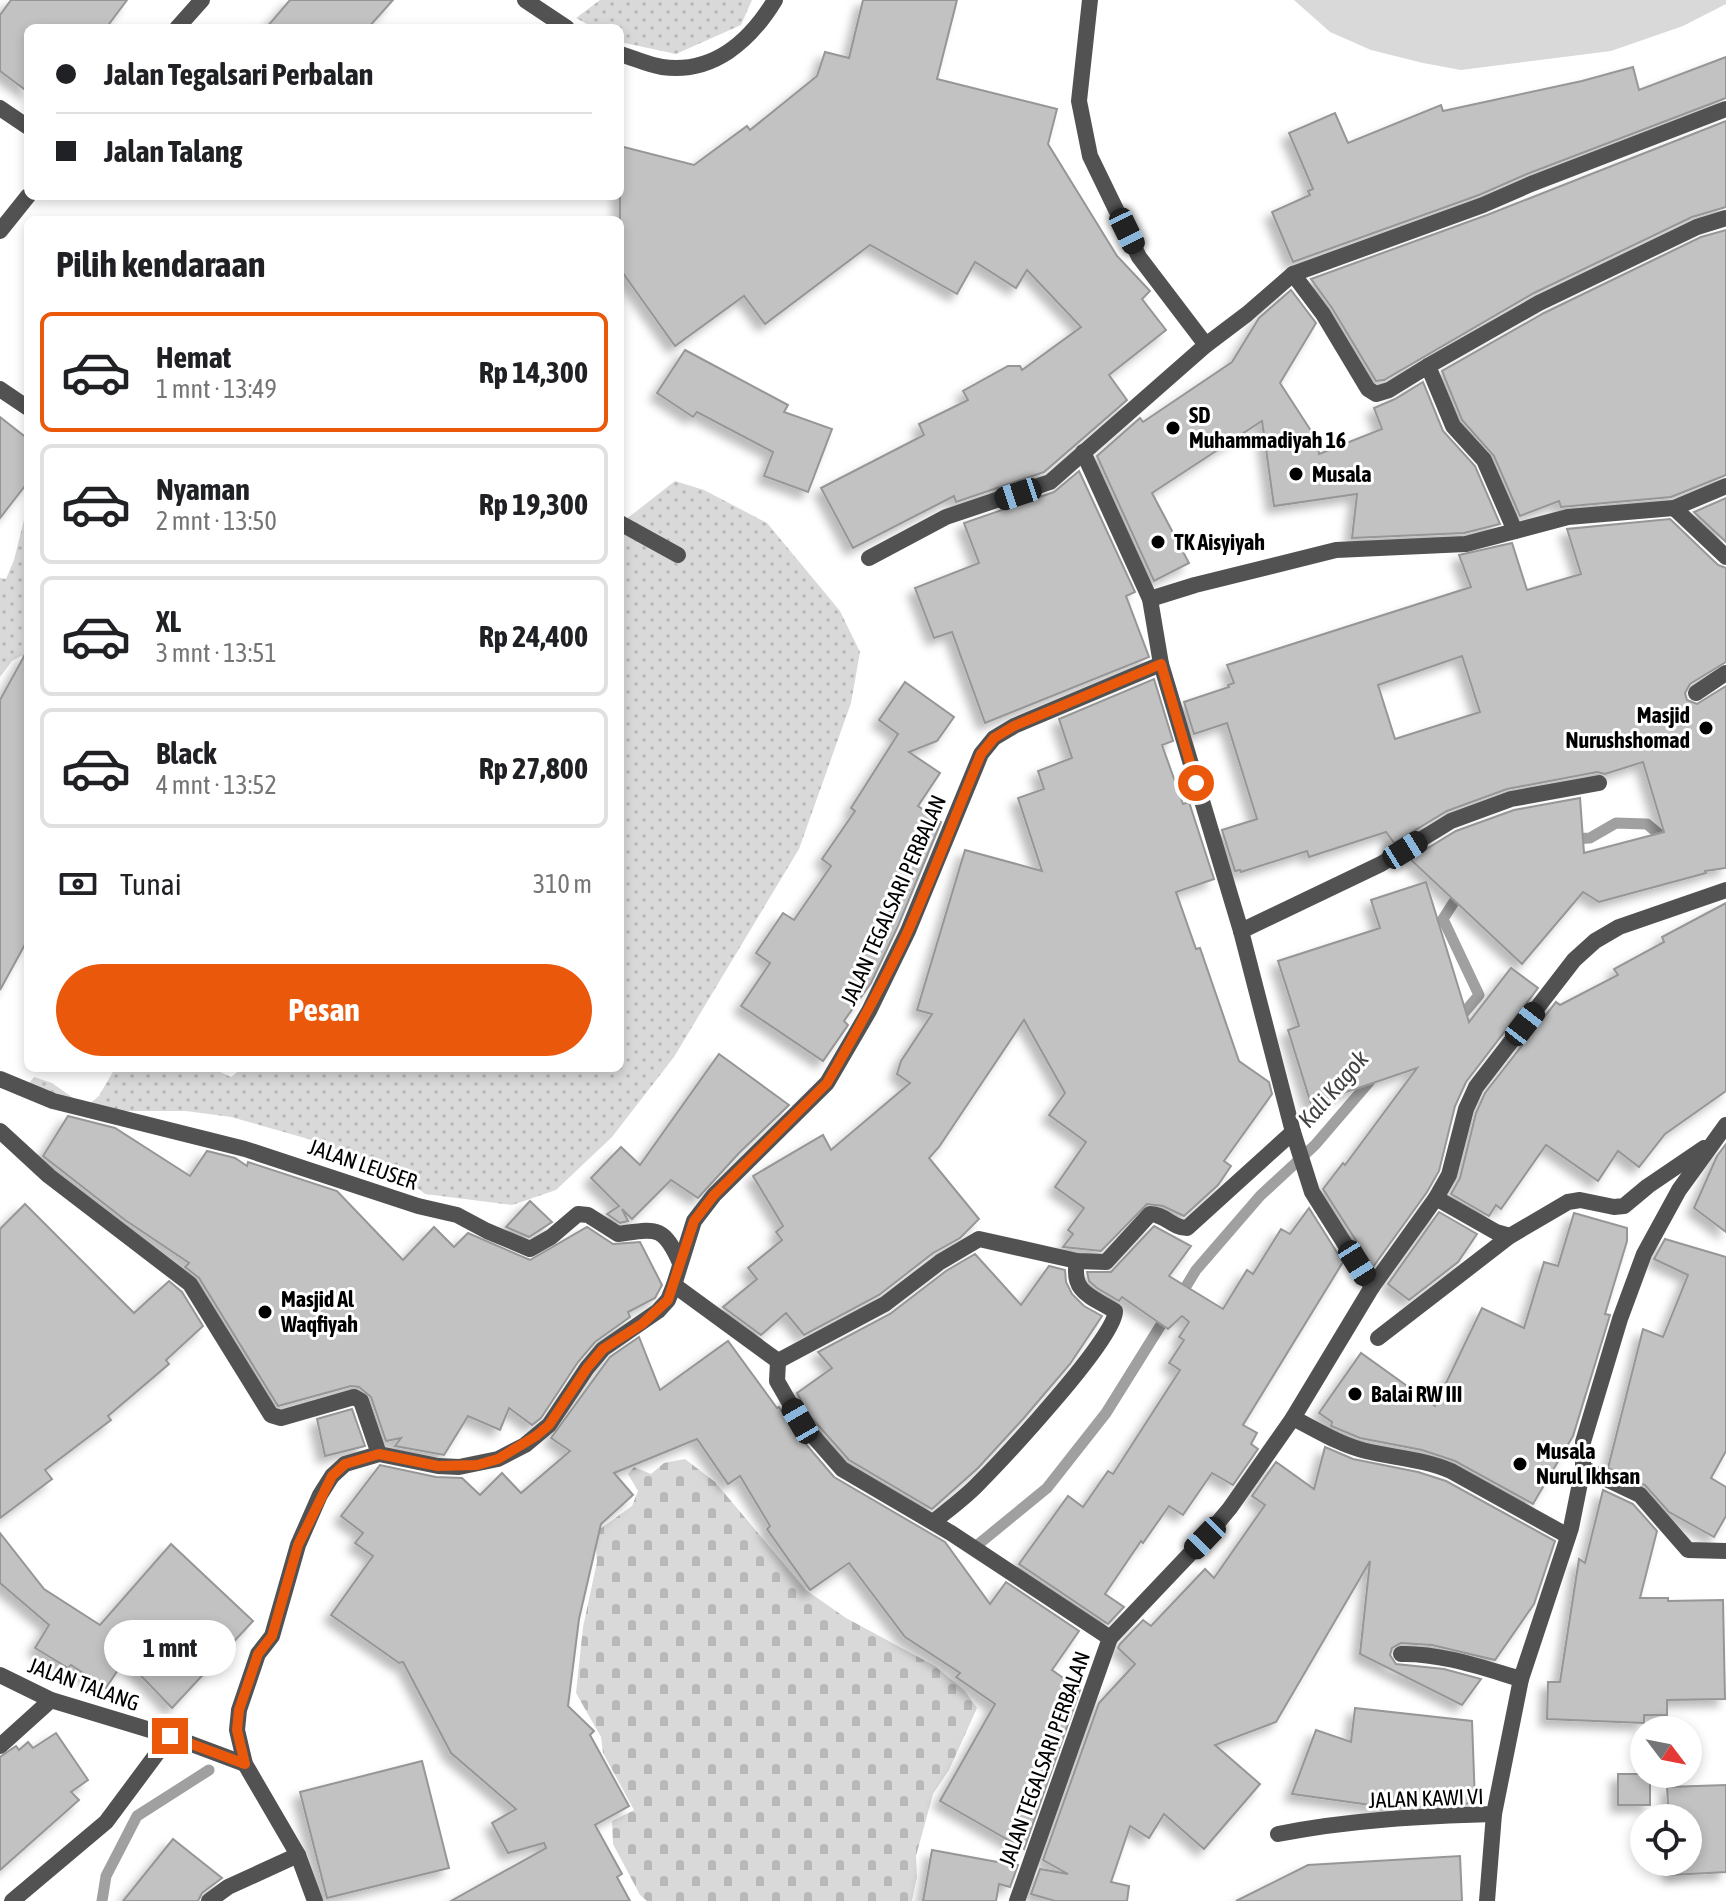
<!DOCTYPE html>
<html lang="id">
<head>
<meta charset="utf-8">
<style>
	:root { --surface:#fff; --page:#f6f6f6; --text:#202124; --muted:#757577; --line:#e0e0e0; --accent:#ea580c }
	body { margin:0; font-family:"Asap Condensed",sans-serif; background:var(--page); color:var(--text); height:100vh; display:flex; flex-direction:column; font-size:30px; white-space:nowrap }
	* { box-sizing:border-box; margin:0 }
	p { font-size:26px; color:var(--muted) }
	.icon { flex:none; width:44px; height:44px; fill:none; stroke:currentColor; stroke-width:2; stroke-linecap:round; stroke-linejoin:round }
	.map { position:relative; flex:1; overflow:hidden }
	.panel { position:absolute; left:24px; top:216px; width:600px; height:856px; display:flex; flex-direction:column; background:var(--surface); border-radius:12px; box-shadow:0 4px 12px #0003 }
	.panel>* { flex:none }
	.banner { position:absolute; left:24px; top:24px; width:600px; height:176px; border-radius:12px; box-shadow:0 4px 12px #0003; display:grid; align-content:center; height:176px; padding:0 32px; background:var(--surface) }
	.needle { width:52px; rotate:122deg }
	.buttons { position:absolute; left:1630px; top:1716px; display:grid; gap:16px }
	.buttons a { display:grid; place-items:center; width:72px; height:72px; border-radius:50%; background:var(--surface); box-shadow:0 4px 12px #0003; font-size:40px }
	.end { position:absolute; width:36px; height:36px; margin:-18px; border:10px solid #ea580c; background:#fff; box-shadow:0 0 0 4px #fff }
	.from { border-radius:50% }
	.bubble { position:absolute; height:56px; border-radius:28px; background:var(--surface); box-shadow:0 4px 12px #0003; font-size:26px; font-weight:700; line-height:56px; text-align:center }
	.car { position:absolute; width:24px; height:48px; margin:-24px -12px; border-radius:10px; box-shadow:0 0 6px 2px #0007; background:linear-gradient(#222 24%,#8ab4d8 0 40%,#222 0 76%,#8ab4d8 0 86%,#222 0) }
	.banner b { display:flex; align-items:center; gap:28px; height:76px; font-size:30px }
	.banner b+b { border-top:2px solid var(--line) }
	.banner i { width:20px; height:20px; background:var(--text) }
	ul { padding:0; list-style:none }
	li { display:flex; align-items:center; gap:24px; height:120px; margin:0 16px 12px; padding:0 16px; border:4px solid var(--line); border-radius:12px }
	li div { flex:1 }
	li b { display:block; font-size:30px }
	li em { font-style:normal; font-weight:700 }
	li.active { border-color:var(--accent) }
	li>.icon { width:72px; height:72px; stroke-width:1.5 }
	h2 { padding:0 32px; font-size:36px; line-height:96px }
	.pay { display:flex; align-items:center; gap:20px; height:88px; padding:0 32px; font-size:30px }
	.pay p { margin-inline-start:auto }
	.primary-button { display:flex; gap:16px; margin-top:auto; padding:16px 32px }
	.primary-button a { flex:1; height:92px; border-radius:48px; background:var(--accent); color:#fff; font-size:32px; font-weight:700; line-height:92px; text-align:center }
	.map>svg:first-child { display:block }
	.green { fill:#d9d9d9 }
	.cemetery { fill:url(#cemetery-stones) }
	.park { fill:url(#park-dots) }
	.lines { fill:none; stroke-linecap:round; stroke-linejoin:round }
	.stream { stroke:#a0a0a0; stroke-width:11 }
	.building { fill:#c2c2c2; stroke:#969696; stroke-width:2; fill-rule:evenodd; filter:url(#shadow) }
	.minor { stroke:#525252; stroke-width:16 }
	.route { stroke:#ea580c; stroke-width:10 }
	.poi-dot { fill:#000; stroke:#fff; stroke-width:3 }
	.labels { text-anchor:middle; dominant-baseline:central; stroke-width:6; stroke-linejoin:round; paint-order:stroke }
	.poi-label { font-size:22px; font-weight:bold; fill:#000; stroke:#fff; text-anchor:start }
	.street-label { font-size:22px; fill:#000; stroke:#fff }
	.water-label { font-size:24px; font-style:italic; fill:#414141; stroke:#fff }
</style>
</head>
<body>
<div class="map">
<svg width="1726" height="1901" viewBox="0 0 1726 1901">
	<defs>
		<pattern id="cemetery-stones" width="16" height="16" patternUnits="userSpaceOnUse" patternTransform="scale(2)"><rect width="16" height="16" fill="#d9d9d9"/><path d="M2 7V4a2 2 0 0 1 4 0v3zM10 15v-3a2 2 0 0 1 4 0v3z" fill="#b8b8b8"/></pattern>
		<pattern id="park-dots" width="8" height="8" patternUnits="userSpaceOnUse" patternTransform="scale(2)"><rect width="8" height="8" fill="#d9d9d9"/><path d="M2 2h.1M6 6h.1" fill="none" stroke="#b8b8b8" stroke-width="1.8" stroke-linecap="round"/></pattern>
		<filter id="shadow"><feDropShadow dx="-7" dy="7" stdDeviation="4" flood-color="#0004"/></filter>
	</defs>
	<rect width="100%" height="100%" fill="#fff"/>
	<path class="green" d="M1294,0H1726V4L1683,26L1611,51L1461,70L1423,63L1371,50L1330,32Z"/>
	<path class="cemetery" d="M685,1459L715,1482L806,1590L846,1618L935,1666L964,1690L977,1708L949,1770L933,1794L916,1856L917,1876L912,1901H647L640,1895L613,1844L612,1821L634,1810L603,1753L601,1737L576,1693L583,1627L597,1562L596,1546L600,1529L632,1506L638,1491L628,1474L634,1467L651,1474L664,1463Z"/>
	<g class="park">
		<path d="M600,0H752L741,25L676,54L620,42V28H594L576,18Z"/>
		<path d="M675,481L704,490L767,523L840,611L860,652L851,703L799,849L674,1057L612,1137L556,1190L512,1205L425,1194L401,1175L319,1142L231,1117L186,1111H71L21,1093L34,1077L52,1083L86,1107L99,1096L115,1068H212L231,1077L242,1068H620V524Z"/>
		<path d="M28,504V661L21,656L12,661L0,677V578L6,579L14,560Z"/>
	</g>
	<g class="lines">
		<g class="stream">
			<path d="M1569,839L1590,838L1616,823L1647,824L1666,840H1670"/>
			<path d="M1457,1021L1479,995L1443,919L1461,891"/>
			<path d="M1179,1298L1196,1270L1260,1196L1315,1145L1376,1074"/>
			<path d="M975,1547L1047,1488L1106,1413L1169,1312"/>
			<path d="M102,1901L106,1876L137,1816L209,1770"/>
		</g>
	</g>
	<g class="building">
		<path d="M11,0H127L106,28H28V92L0,71V15Z"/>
		<path d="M290,0H393L368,28H266Z"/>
		<path d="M863,0H957L937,79L1057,109L1048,144L1117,256L1150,291L1142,299L1166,330L1109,375L1127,400L1044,472L956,502L954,496L853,548L821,488L924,435L919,424L968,400L963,391L1008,366H1020L1022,370L1081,327L1027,270L1016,288L975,262L957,294L870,245L765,324L744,296L675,346L620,269V146L694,165L747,126L750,130L817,76L825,52L849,58Z"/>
		<path d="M1726,57V98L1527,174L1479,195L1293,262L1272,212L1310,195L1308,191L1313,189L1289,133L1335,113L1348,143L1441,105L1443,111L1582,81L1633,67L1639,90Z"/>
		<path d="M1726,121V207L1692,217L1534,293L1384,380L1376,381L1332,308L1311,279L1487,215Z"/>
		<path d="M1726,230V475L1671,497L1561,507L1559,501L1520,516L1494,456L1462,420L1442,371L1544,313L1701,237Z"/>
		<path d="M1291,290L1316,323L1280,383L1317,440L1319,454L1382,429L1374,408L1395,399L1423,382L1443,431L1475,466L1500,524L1464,533L1352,538L1357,494L1274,506L1262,421L1152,493L1189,563L1154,581L1097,456L1140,418L1143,422L1232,362L1259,318Z"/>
		<path d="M685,350L788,405L784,412L832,429L808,492L764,476L773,452L697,412L693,417L657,393Z"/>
		<path d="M0,417L28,439V482L0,518Z"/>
		<path d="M1079,471L1135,592L1126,596L1149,657L985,723L952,632L934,638L915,588L979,563L964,523L1054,492Z"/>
		<path d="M1726,498V542L1694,512Z"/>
		<path d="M1670,519L1718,565L1726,568V662L1690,684L1685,693L1687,700L1697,704L1726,686V868L1705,871L1706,873L1599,902L1583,892L1522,964L1410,859L1456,831L1514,810L1580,798L1584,853L1664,832L1643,762L1605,774L1597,772L1507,789L1447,811L1394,843L1386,832L1309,857L1307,851L1241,872L1240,870L1235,871L1222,830L1257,819L1227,723L1194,734L1184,702L1229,687L1228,685L1234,683L1227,665L1471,587L1459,555L1512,543L1527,590L1581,574L1567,529ZM1462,656L1480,712L1395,739L1378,685Z"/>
		<path d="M28,649V939L0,990V700Z"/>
		<path d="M1154,679L1173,741L1162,745L1183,804L1189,802L1214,879L1176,892L1196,949L1200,948L1239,1061L1269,1082L1272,1094L1224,1161L1231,1166L1218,1185L1184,1216L1163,1206L1147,1204L1101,1251L1063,1247L1073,1234L1068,1230L1084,1208L1055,1187L1086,1142L1049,1115L1065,1093L1024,1020L939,1147L929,1158L979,1219L960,1238L933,1253L879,1295L804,1335L786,1313L761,1335L723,1307L757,1279L748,1268L782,1240L776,1232L783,1226L753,1176L823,1135L831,1150L910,1083L897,1074L901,1061L932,1014L917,1010L965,850L1042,871L1018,798L1044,789L1038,771L1072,758L1059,719Z"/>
		<path d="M905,682L954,717L937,741L909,752L940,773L918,806L941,822L898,926L871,983L844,1021L848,1025L823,1061L741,1006L770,963L756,953L783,913L794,920L831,866L822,859L855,811L851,808L898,734L879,720Z"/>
		<path d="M1426,882L1469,1022L1511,968L1538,988L1466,1082L1455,1106L1439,1171L1427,1192L1373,1267L1323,1189L1343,1163L1345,1165L1417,1068L1311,1104L1288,1030L1299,1026L1278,961L1380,928L1371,900Z"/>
		<path d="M1726,903V1091L1665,1134L1639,1167L1618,1151L1598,1181L1546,1145L1501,1209L1496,1205L1489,1216L1451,1194L1460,1178L1476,1113L1485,1093L1556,1002L1560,1005L1618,975L1614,969L1664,942L1662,937Z"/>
		<path d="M719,1054L789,1105L739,1153L698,1198L671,1180L632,1219L622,1209L628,1221L620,1223L607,1214L619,1206L591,1178L621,1147L640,1165Z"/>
		<path d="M68,1116L115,1128L190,1176L207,1151L235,1158L247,1166L248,1162L337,1191L403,1260L434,1227L454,1247L468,1233L530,1260L587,1227L613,1244L640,1242L662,1285L655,1298L628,1312L630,1317L595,1342L578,1362L541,1418L532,1425L509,1408L500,1430L468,1416L444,1455L395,1446L401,1438L386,1441L371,1397L359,1387L351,1386L278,1406L199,1278L185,1267L189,1263L125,1220L43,1156Z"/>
		<path d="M1726,1144V1232L1694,1208L1717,1156Z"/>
		<path d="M530,1201L552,1222L529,1237L506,1227Z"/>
		<path d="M25,1204L134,1313L169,1281L182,1292L203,1326L166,1360L169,1364L108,1416L111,1420L45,1470L52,1479L0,1518V1229Z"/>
		<path d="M1309,1208L1343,1262L1243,1425L1257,1433L1251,1444L1258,1449L1233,1485L1212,1473L1183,1515L1169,1506L1143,1543L1141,1541L1105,1594L1124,1607L1108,1624L1019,1564L1068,1496L1083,1507L1108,1471L1113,1474L1180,1370L1169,1363L1184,1340L1179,1337L1189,1322L1182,1316L1168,1329L1122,1297L1119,1301L1097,1288L1089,1281L1087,1272H1111L1154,1226L1191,1246L1169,1276L1223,1309L1247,1270L1253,1274L1281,1229L1290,1234Z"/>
		<path d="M1439,1212L1477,1234L1458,1262L1409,1300L1388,1284Z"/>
		<path d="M1574,1213L1627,1228V1241L1605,1314L1610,1315L1573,1436L1533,1504L1455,1461L1422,1450L1360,1438L1331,1426L1332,1422L1319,1413L1361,1353L1435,1406L1482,1308L1524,1328L1544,1262L1558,1266Z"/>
		<path d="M1665,1239L1726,1257V1451L1711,1478L1726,1487V1516L1714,1537L1669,1512L1645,1485L1608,1468L1643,1329L1663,1337L1688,1275L1654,1259Z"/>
		<path d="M975,1254L1021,1305L1049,1266L1065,1270L1066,1282L1072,1294L1084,1306L1102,1316L1070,1364L1023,1419L978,1468L932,1509L849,1460L809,1415L797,1393L832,1368L818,1352L890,1314L946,1271Z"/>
		<path d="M639,1337L660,1390L728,1341L777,1408L779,1407L792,1428L834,1477L945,1542L990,1604L1006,1582L1079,1631L1052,1670L1080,1690L1024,1849L940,1801L995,1704L956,1677L960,1673L905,1637L849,1563L810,1590L767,1529L770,1526L740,1476L728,1484L697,1439L614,1473L633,1495L601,1524L579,1619L568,1706L594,1731L590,1735L629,1806L595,1825L622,1874L617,1877L630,1901H451L546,1848L544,1843L508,1853L492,1823L516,1809L451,1753L403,1662L399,1663L331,1615L373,1556L355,1543L363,1533L341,1516L380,1465L436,1477L462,1478L480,1495L502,1473L521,1493L570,1451L551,1438L610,1357Z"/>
		<path d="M352,1409L365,1446L325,1456L317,1419Z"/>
		<path d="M1325,1447L1353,1459L1418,1472L1446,1481L1555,1541L1534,1604L1495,1660L1432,1645L1401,1643L1392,1648L1390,1655L1396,1664L1444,1669L1481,1679L1462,1705L1360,1654L1370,1561L1276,1722L1215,1745L1260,1784L1204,1849L1164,1814L1149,1838L1130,1826L1111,1882L1129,1886L1127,1901H1055L1031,1894L1040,1869L1068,1874L1043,1860L1099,1703L1135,1664L1118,1648L1120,1644L1143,1620L1151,1626L1205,1569L1214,1578L1265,1505L1252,1496L1276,1462L1314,1489Z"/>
		<path d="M1603,1490L1633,1504L1657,1531L1640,1598H1668V1601L1723,1600L1725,1699L1667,1700V1715H1644V1723L1547,1719L1548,1682H1560L1579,1559L1585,1563Z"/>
		<path d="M0,1533L44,1589L100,1625L171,1544L253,1621L172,1708L125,1659L106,1688L71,1665L68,1668L35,1648L49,1625L0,1583Z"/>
		<path d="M1355,1708L1472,1721L1475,1803L1392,1808L1292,1794L1316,1730L1351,1742Z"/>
		<path d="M56,1733L88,1780L71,1792L79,1800L0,1870V1757L16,1746L19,1750L28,1742L33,1748Z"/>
		<path d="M422,1761L449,1868L327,1898L300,1792Z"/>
		<rect x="1618" y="1774" width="32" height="31"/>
		<path d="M1726,1785V1872L1671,1875L1670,1862H1688V1818H1669L1667,1787Z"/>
		<path d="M173,1839L222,1878L202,1893L198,1901H123Z"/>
		<path d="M932,1850L1003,1863L1018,1865L1010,1887L999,1884L996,1901H923Z"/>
		<path d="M1460,1856L1462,1901H1236L1308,1865Z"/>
	</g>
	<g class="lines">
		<g class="minor">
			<path d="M525,0L567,28"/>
			<path d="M1090,0L1079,101L1090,156L1139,257L1206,345"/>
			<path d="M177,28L202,0"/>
			<path d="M620,54C634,58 648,65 662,67C713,74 750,41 775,0"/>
			<path d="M0,108L28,127"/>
			<path d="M0,231L28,196"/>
			<path d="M1293,274L1483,205L1531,184L1726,109"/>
			<path d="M1428,366L1539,303L1697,227L1726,218"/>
			<path d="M0,389L28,408"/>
			<path d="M1083,452L1150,599L1161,664L1241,931L1293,1132L1312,1192L1372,1287"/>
			<path d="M1674,508L1726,557"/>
			<path d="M620,523L678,555"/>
			<path d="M869,558L946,517L1050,482L1206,345L1247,314L1293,274L1323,314L1368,389L1376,394L1389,390L1428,366L1453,426L1484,460L1515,531"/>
			<path d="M1150,599L1195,585L1336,550L1466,544L1568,517L1674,508L1726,486"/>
			<path d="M1696,693L1726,673"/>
			<path d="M1241,931L1381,864L1451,821L1511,799L1599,783"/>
			<path d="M0,1079L53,1101L245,1149L418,1206L457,1215L487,1231L530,1249L551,1237L578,1214L588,1215L618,1234C655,1229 663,1224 680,1263"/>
			<path d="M0,1131L49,1176L190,1284L271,1415L281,1418L354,1397L361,1401L379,1454"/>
			<path d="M1436,1198L1496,1232L1510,1236"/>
			<path d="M674,1285L778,1361L777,1381L800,1421L842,1469L951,1533L1110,1638"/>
			<path d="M1378,1338L1510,1236L1568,1202L1580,1200L1614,1207L1624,1206L1648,1186L1704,1148"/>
			<path d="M778,1361L885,1304L940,1262L979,1239L1077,1261L1106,1262L1150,1214C1164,1214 1173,1228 1187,1228L1293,1132"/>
			<path d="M1293,1418C1317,1430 1340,1445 1366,1451C1395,1458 1424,1459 1451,1471L1568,1536"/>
			<path d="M1583,1468L1640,1495L1688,1550L1726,1551"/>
			<path d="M933,1522C948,1510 963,1499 976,1486C1000,1462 1118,1336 1115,1311C1091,1296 1071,1293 1077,1261"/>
			<path d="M1401,1654C1441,1653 1483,1668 1521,1679"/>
			<path d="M0,1675L51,1700L170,1736L245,1764"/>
			<path d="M0,1746L51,1700"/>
			<path d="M1278,1834C1349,1820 1422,1816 1494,1814"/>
			<path d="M12,1901L106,1822L170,1736"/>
			<path d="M209,1901L228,1887L298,1855"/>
			<path d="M315,1901L298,1855L245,1764L237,1730L239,1710L258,1654L272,1636L298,1545L320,1495L332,1476L345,1464L379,1454L438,1466L459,1467L498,1459L525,1445L549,1425L587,1368L603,1349L658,1311L668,1300L674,1285L694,1221L714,1195L827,1083L869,1011L908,931L981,754L994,738L1014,726L1161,664"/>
			<path d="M1017,1901L1110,1638L1205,1538L1230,1508L1293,1418L1372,1287L1436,1198L1449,1175L1466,1109L1476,1087L1574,960L1595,941L1619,927L1726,890"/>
			<path d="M1487,1901L1494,1814L1521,1679L1571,1528L1583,1468V1442L1620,1319L1644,1254L1679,1190L1726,1125"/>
		</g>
	</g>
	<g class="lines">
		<path class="route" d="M170,1736L245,1764L237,1730L239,1710L258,1654L272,1636L298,1545L332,1476L345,1464L379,1454L438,1466L477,1465L498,1459L536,1436L549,1425L587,1368L603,1349L642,1324L668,1300L694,1221L714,1195L827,1083C856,1033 884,983 908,931C934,873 956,813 981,754L994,738L1014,726L1161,664L1196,783"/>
	</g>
	<g class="poi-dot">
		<circle cx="1173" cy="428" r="8"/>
		<circle cx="1296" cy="474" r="8"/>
		<circle cx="1158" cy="542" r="8"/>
		<circle cx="1706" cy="728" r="8"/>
		<circle cx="265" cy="1312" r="8"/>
		<circle cx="1355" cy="1394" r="8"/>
		<circle cx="1520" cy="1464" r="8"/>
	</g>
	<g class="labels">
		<g class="poi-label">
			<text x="1189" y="415">SD<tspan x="1189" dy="25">Muhammadiyah 16</tspan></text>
			<text x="1312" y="474">Musala</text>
			<text x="1174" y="542">TK Aisyiyah</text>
			<text x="1690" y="715" text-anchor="end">Masjid<tspan x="1690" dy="25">Nurushshomad</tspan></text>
			<text x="281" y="1299">Masjid Al<tspan x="281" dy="25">Waqfiyah</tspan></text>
			<text x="1371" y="1394">Balai RW III</text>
			<text x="1536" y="1451">Musala<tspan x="1536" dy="25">Nurul Ikhsan</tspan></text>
		</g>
		<g class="street-label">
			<text transform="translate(893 900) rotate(-66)">JALAN TEGALSARI PERBALAN</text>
			<text transform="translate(363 1164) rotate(19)">JALAN LEUSER</text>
			<text transform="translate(84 1684) rotate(20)">JALAN TALANG</text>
			<text transform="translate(1044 1759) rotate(-70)">JALAN TEGALSARI PERBALAN</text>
			<text transform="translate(1426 1798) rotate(-2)">JALAN KAWI VI</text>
		</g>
		<g class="water-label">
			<text transform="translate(1333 1089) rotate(-49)">Kali Kagok</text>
		</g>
	</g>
</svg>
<div class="buttons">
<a><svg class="needle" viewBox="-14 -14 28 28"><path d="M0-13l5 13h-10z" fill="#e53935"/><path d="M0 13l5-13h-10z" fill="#757577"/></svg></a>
<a><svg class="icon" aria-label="locate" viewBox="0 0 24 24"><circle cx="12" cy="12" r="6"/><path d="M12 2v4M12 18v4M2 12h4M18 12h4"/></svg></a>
</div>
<i class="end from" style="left:1196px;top:783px"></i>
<i class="end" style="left:170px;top:1736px"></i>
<div class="bubble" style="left:104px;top:1620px;width:132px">1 mnt</div>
<i class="car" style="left:1127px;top:231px;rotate:154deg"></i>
<i class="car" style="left:1018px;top:494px;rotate:252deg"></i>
<i class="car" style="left:1405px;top:850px;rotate:58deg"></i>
<i class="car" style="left:1525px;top:1024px;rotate:38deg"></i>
<i class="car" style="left:1357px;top:1263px;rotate:148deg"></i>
<i class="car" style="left:800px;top:1421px;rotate:330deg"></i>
<i class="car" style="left:1205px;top:1538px;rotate:224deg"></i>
<div class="banner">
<b><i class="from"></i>Jalan Tegalsari Perbalan</b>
<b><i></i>Jalan Talang</b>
</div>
<section class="panel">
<h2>Pilih kendaraan</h2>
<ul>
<li class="active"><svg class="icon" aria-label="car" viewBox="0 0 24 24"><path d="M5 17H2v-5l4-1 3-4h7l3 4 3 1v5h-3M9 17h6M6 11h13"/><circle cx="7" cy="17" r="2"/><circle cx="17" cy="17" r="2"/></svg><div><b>Hemat</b><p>1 mnt · 13:49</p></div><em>Rp 14,300</em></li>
<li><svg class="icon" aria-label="car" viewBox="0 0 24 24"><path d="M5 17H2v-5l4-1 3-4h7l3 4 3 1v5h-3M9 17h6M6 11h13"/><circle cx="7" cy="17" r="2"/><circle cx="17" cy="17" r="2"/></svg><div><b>Nyaman</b><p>2 mnt · 13:50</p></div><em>Rp 19,300</em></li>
<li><svg class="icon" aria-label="car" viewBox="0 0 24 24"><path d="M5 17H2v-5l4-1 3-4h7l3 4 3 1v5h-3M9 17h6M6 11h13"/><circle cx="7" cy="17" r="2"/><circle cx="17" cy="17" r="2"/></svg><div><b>XL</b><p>3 mnt · 13:51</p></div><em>Rp 24,400</em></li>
<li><svg class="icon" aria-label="car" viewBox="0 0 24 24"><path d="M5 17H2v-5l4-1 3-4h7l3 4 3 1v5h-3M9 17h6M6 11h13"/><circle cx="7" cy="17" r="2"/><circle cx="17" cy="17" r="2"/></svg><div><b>Black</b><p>4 mnt · 13:52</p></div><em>Rp 27,800</em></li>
</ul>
<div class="pay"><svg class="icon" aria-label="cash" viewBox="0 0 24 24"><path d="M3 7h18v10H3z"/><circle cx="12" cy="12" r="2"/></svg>Tunai<p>310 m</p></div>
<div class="primary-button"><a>Pesan</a></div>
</section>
</div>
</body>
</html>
